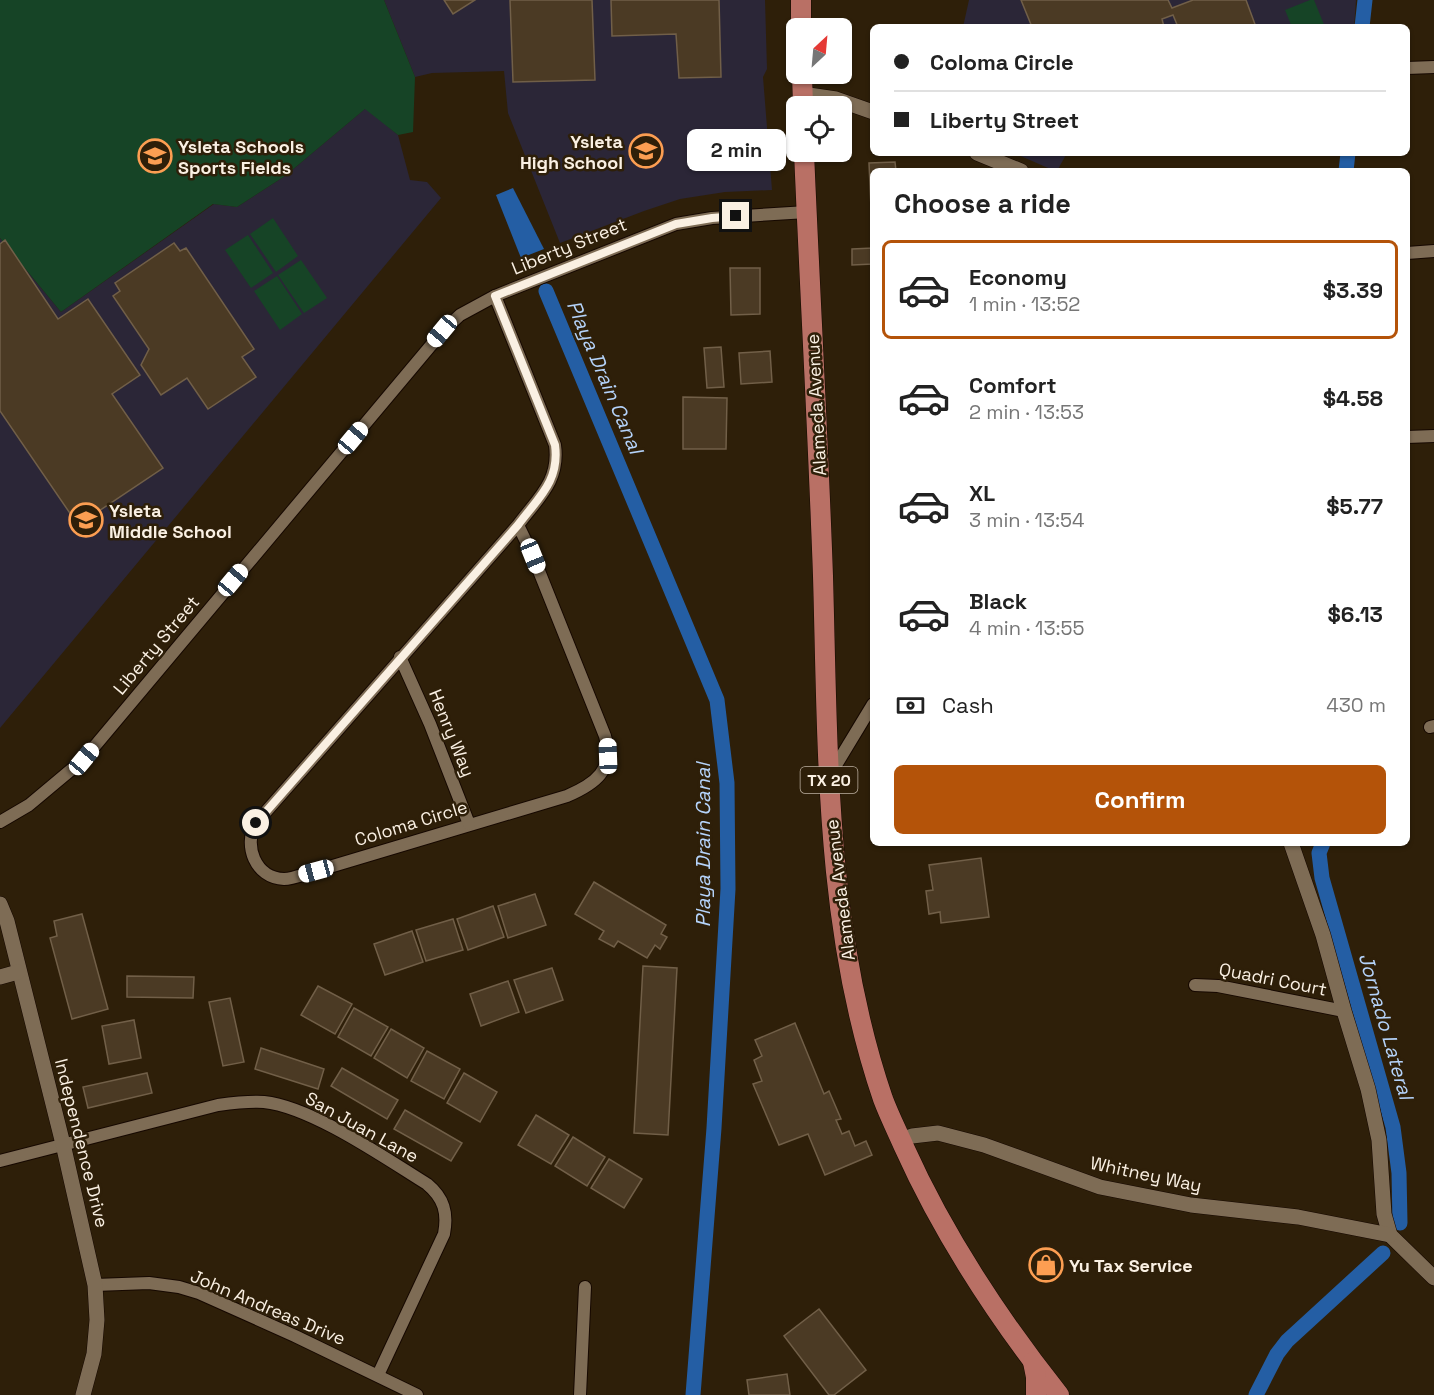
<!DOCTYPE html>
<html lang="en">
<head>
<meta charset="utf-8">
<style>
	:root { --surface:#fff; --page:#f6f6f6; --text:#222; --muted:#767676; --line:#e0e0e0; --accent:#b45309 }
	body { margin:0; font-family:"Space Grotesk",sans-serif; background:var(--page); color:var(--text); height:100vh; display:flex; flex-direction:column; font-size:22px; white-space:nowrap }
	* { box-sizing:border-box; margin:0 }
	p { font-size:20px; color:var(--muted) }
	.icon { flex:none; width:33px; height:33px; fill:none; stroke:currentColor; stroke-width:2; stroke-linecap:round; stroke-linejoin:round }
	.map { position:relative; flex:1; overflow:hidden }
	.panel { position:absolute; left:870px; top:168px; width:540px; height:678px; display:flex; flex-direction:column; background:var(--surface); border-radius:9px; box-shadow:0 2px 4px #0004 }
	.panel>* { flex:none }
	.top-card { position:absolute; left:870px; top:24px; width:540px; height:132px; border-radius:9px; box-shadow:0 2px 4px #0004; display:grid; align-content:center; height:132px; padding:0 24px; background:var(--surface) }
	.needle { width:39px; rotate:26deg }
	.buttons { position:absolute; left:786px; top:18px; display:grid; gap:12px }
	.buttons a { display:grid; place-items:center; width:66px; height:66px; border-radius:9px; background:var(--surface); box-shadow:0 2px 4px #0004; font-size:30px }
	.end { position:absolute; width:27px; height:27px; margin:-14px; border:8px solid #faf0e3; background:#111; box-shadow:0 0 0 3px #111 }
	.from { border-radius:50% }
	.bubble { position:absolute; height:42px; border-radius:9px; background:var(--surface); box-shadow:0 2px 4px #0004; font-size:20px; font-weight:700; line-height:42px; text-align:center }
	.car { position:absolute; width:18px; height:36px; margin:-18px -9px; border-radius:8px; box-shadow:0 0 4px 2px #0007; background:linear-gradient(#fff 24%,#345 0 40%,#fff 0 76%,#345 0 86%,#fff 0) }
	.top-card b { display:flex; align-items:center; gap:21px; height:57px; font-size:22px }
	.top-card b+b { border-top:2px solid var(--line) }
	.top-card i { width:15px; height:15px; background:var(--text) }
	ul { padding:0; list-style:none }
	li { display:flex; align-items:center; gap:18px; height:99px; margin:0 12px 9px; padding:0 12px; border:3px solid transparent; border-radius:9px }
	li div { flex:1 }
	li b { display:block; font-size:22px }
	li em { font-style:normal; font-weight:700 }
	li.selected { border-color:var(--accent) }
	li>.icon { width:54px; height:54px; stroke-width:1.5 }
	h2 { padding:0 24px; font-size:27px; line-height:72px }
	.pay { display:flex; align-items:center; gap:15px; height:66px; padding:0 24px; font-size:22px }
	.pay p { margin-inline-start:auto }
	.button { display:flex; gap:12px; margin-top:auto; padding:12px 24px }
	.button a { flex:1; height:69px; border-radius:9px; background:var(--accent); color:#fff; font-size:24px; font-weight:700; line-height:69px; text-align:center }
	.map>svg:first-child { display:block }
	.education { fill:#2b2637 }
	.green { fill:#164426 }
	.water { fill:#245ea4 }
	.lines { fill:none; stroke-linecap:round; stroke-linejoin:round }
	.canal { stroke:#245ea4; stroke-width:15 }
	.building { fill:#4b3a24; stroke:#715f48; stroke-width:1.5 }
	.minor-casing { stroke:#160800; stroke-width:14 }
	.tertiary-casing { stroke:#160800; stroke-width:16 }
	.primary-casing { stroke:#160800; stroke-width:21 }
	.minor { stroke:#7e6c55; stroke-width:12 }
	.tertiary { stroke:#7e6c55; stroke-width:15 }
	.primary { stroke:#b97065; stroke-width:20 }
	.route { stroke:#faf0e3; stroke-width:8 }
	.labels { text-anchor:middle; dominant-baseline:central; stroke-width:5; stroke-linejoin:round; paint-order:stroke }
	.shield { fill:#2e1f09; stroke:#bdb1a2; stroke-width:1.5 }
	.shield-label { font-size:16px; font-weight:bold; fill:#faf0e3 }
	.poi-label { font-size:18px; font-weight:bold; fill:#faf0e3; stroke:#2e1f09; text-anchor:start }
	.street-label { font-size:18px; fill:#faf0e3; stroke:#2e1f09 }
	.water-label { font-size:20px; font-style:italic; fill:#b5d3fa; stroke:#2e1f09 }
</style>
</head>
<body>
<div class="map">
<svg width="1434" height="1395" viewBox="0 0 1434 1395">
	<rect width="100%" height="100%" fill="#2e1f09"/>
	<g class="education">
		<path d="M384,0H765L767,69L763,77L772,190L725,192L680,199L644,211L560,243L508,113L504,71L432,73L415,77Z"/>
		<path d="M969,0H1356L1354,27H963Z"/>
		<path d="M366,108L398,135L410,180L427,182L441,198L0,728V238L61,312L214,204L237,207L285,176Z"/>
		<path d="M1014,153H1067L1057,171H1055Z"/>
	</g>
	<g class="green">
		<path d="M0,0H384L415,77L413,132L398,135L365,109L285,176L237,207L213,204L61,312L0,238Z"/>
		<path d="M1310,0H1314L1325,27H1292L1285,10Z"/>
		<path d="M273,218L298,256L276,272L250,234Z"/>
		<path d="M248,235L273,273L251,288L225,250Z"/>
		<path d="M301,260L327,298L304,313L278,275Z"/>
		<path d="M277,276L302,314L280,330L254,291Z"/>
	</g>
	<path class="water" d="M513,188L544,249L521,258L496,195Z"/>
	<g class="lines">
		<g class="canal">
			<path d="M1362,27L1365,0"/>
			<path d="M1346,171L1348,153"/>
			<path d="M546,291L717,700L727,783L728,889L714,1128L693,1395"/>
			<path d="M1323,843L1319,853L1322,878L1393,1127L1399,1173L1400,1223"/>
			<path d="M1256,1395L1277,1354L1287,1341L1383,1253"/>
		</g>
	</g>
	<g class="building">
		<path d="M444,0H475L453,14Z"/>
		<path d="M510,0H592L595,80L513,82Z"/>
		<path d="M611,0H719L721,77L679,78L676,34L612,36Z"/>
		<path d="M1021,0H1168L1172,8L1193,0H1246L1256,27H1178L1173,15L1162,19L1164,27H1109L1108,25L1104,27H1032Z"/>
		<path d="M895,162L896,171H873V207L871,208L869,163Z"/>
		<path d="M5,240L58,319L88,299L140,375L112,394L163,468L78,525L0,411V244Z"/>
		<path d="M174,243L180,251L186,248L254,349L242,357L256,377L208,409L187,378L161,395L141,365L149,349L113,296L120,291L115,283Z"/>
		<path d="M873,248V264L852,265V249Z"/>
		<path d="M730,268H760V314L731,315Z"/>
		<path d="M721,347L724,387L707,388L704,348Z"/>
		<path d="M770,351L772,382L741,384L739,353Z"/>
		<path d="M683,397L727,398L726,449H683Z"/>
		<path d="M981,858L989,917L941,923L940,912L929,914L926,891L933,890L929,865Z"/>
		<path d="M594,882L666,925L661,934L667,937L660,949L655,945L647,958L618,941L614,947L599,939L604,931L575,914Z"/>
		<path d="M535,894L546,925L508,938L498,906Z"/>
		<path d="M493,906L504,937L468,950L457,919Z"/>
		<path d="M82,914L108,1009L72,1019L50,938L57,936L54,921Z"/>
		<path d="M453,919L463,950L426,961L416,930Z"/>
		<path d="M412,931L423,962L385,975L374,944Z"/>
		<path d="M643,966L677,968L668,1135L634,1133Z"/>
		<path d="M552,968L563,1000L526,1013L514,980Z"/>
		<path d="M127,976L194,977L193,998L127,997Z"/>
		<path d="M508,981L519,1012L481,1026L470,994Z"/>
		<path d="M318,986L352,1004L335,1034L301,1015Z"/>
		<path d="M230,998L244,1062L223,1066L209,1002Z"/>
		<path d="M354,1008L388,1027L371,1056L338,1037Z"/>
		<path d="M134,1020L141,1058L109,1064L102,1026Z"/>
		<path d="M795,1023L824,1094L829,1091L841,1119L836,1120L842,1134L849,1131L855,1146L866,1141L872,1155L825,1175L808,1134L779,1145L753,1084L762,1081L754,1060L762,1056L755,1040Z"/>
		<path d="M391,1029L424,1048L407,1078L374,1058Z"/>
		<path d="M261,1048L324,1069L318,1089L255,1069Z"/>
		<path d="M427,1051L460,1069L444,1099L411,1081Z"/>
		<path d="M342,1068L398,1100L387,1119L331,1086Z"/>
		<path d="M147,1073L152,1093L88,1108L83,1087Z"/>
		<path d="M464,1073L497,1092L480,1122L447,1103Z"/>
		<path d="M405,1110L462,1143L451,1161L394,1129Z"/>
		<path d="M536,1115L569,1135L551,1164L518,1145Z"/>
		<path d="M573,1137L605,1157L587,1186L555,1166Z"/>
		<path d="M609,1159L642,1179L624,1208L591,1188Z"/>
		<path d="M819,1309L866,1370L834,1395H829L784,1336Z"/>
		<path d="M787,1374L790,1395H749L747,1380Z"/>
	</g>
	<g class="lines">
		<defs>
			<g id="minor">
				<path d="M1407,68L1434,67"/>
				<path d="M1407,253L1434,251"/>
				<path d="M495,296L555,445C560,481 538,498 518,525L256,823C243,845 255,878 284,879C294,879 306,873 316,871L567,796C595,784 615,770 605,736L533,556L518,525"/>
				<path d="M1407,437L1434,436"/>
				<path d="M400,657L430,724L469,824"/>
				<path d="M1430,727L1434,726"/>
				<path d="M830,775L873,704"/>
				<path d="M0,822L29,805L84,759L443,331L460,315L495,296L676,224L712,218L807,212"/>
				<path d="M1195,985L1218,986L1344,1011"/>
				<path d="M0,1161L218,1105C233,1103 248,1101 264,1102C312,1107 385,1158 427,1184C444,1198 448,1213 444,1234L378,1375"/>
				<path d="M95,1285L149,1283L179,1287L199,1293L295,1336L417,1395"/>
				<path d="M580,1395L585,1287"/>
			</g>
			<g id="tertiary">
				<path d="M802,94L836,99L873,112"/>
				<path d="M977,153L1021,171"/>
				<path d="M1291,843L1323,935L1344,1011L1368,1089L1379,1140L1384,1214L1390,1235L1434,1278"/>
				<path d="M0,904L7,921L63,1144L95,1285L97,1320L94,1354L83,1395"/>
				<path d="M0,977L18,972"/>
				<path d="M901,1140L912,1136L938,1133L984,1145L1100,1187L1191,1205L1298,1217L1390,1235"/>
			</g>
			<g id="primary">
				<path d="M801,0V28"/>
				<path d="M802,74L803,106"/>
				<path d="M804,152C810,293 818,434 823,576C828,752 825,930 883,1099C889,1115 897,1131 904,1147C944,1236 998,1318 1059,1395"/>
				<path d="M1033,1362L1036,1377V1395"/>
			</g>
		</defs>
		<use href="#minor" class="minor-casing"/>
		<use href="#tertiary" class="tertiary-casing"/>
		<use href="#primary" class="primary-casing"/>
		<use href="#minor" class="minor"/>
		<use href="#tertiary" class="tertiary"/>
		<use href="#primary" class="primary"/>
	</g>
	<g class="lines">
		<path class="route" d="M256,823L518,525C538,498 560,481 555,445L495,296L676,224L712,218L736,216"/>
	</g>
	<defs>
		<symbol id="school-ring" viewBox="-11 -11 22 22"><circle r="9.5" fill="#2e1f09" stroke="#fc9e52" stroke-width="1.5"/><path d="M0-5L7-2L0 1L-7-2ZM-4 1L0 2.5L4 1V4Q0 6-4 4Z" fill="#fc9e52"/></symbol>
		<symbol id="shop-ring" viewBox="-11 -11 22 22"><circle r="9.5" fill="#2e1f09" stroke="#fc9e52" stroke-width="1.5"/><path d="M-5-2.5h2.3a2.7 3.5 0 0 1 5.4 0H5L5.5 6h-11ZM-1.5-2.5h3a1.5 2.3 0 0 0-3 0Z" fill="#fc9e52"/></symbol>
	</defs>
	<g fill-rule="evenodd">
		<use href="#school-ring" x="627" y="132" width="38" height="38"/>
		<use href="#school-ring" x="136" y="137" width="38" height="38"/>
		<use href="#school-ring" x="67" y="501" width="38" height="38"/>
		<use href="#shop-ring" x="1027" y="1246" width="38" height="38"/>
	</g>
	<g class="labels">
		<rect class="shield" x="800.5" y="767" width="57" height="26" rx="4.5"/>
		<g class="shield-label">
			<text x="829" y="780">TX 20</text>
		</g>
		<g class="poi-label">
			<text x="623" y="141" text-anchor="end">Ysleta<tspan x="623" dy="21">High School</tspan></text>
			<text x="178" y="146">Ysleta Schools<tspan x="178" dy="21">Sports Fields</tspan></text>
			<text x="109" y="510">Ysleta<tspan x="109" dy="21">Middle School</tspan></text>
			<text x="1069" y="1265">Yu Tax Service</text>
		</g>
		<g class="street-label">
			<text transform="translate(569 246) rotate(-22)">Liberty Street</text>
			<text transform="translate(816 405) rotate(-93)">Alameda Avenue</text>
			<text transform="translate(156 645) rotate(-50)">Liberty Street</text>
			<text transform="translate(452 733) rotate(68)">Henry Way</text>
			<text transform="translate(411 823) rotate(-17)">Coloma Circle</text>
			<text transform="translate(840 890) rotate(-97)">Alameda Avenue</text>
			<text transform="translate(1273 979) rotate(11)">Quadri Court</text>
			<text transform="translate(362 1127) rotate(29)">San Juan Lane</text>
			<text transform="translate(82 1143) rotate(76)">Independence Drive</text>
			<text transform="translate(1146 1174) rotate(12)">Whitney Way</text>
			<text transform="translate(268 1307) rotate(23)">John Andreas Drive</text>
		</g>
		<g class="water-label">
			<text transform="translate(605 377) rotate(67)">Playa Drain Canal</text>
			<text transform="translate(703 845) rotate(-90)">Playa Drain Canal</text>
			<text transform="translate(1386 1026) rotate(74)">Jornado Lateral</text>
		</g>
	</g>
</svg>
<div class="buttons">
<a><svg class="needle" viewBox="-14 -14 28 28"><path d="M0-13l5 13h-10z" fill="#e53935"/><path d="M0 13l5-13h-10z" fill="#767676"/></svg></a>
<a><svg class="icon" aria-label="locate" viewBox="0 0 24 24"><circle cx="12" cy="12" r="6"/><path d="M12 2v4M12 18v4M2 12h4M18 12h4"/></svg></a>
</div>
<i class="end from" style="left:256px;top:823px"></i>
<i class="end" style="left:736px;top:216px"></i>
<div class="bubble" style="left:687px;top:129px;width:99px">2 min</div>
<i class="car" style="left:442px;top:331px;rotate:220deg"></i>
<i class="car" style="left:353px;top:438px;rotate:40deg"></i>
<i class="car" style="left:533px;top:556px;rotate:158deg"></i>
<i class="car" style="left:233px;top:580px;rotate:40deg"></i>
<i class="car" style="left:608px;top:756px;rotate:358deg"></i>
<i class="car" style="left:84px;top:759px;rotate:40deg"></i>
<i class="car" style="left:316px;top:871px;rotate:255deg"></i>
<div class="top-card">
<b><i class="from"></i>Coloma Circle</b>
<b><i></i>Liberty Street</b>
</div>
<section class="panel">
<h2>Choose a ride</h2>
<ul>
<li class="selected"><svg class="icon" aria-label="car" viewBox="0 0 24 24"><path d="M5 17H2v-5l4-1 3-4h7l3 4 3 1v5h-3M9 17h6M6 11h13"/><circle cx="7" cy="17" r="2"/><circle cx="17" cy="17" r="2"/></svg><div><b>Economy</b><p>1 min · 13:52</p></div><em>$3.39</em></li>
<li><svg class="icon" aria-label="car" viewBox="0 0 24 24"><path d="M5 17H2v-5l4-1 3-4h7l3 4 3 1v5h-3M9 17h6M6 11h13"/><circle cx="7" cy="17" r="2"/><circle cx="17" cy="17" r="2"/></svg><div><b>Comfort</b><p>2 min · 13:53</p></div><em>$4.58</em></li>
<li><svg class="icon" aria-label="car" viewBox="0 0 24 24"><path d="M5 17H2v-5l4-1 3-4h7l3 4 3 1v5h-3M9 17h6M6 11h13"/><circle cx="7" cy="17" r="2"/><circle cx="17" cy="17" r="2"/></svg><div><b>XL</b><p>3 min · 13:54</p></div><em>$5.77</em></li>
<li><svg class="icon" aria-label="car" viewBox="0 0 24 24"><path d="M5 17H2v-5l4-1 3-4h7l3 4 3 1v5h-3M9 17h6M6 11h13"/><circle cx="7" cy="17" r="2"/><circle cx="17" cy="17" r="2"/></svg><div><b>Black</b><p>4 min · 13:55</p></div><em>$6.13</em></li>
</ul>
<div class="pay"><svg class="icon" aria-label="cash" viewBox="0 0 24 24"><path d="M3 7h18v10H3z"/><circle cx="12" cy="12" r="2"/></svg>Cash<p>430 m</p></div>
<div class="button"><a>Confirm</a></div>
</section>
</div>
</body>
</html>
